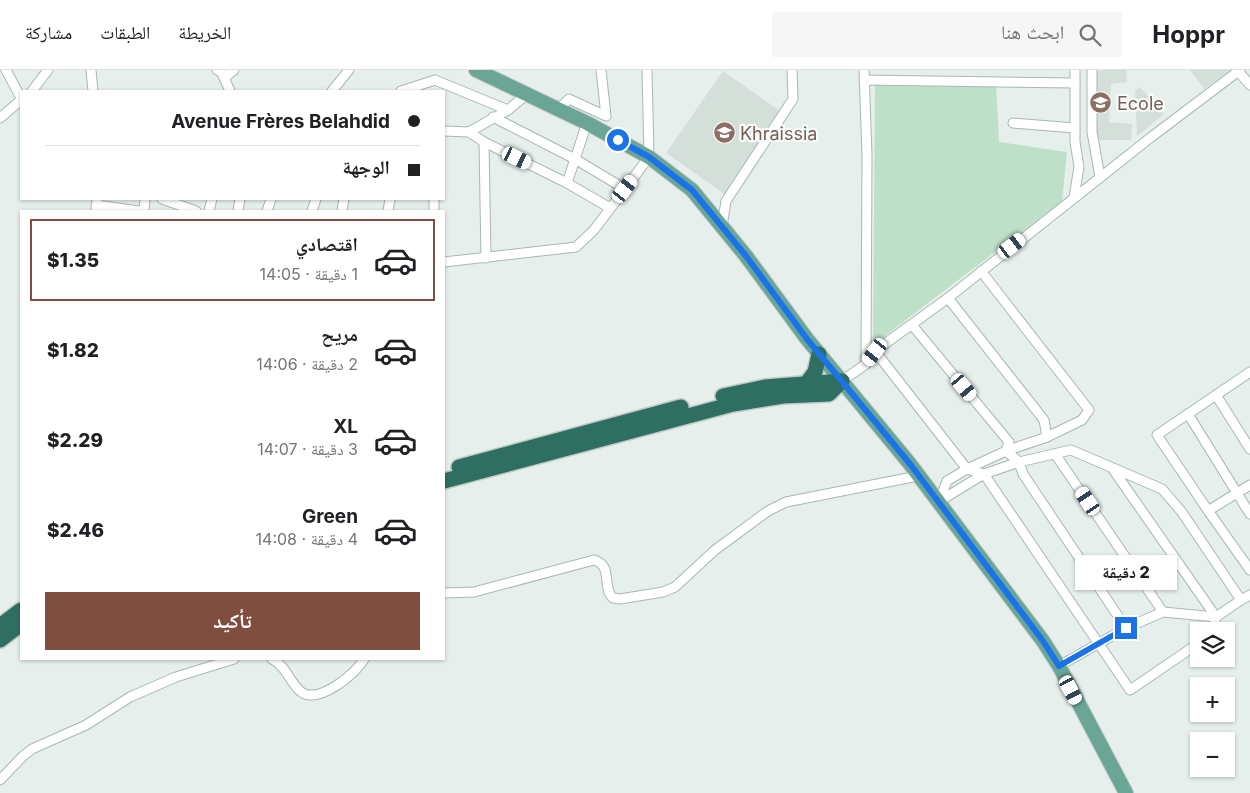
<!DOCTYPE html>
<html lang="ar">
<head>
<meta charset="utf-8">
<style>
	:root { --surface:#fff; --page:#f6f6f6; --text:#202124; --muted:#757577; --line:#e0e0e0; --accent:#7f4e3f }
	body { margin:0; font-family:Inter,"Noto Naskh Arabic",sans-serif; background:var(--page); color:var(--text); direction:rtl; height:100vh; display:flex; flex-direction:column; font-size:19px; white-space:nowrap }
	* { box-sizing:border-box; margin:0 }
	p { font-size:16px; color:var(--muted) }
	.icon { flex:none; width:28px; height:28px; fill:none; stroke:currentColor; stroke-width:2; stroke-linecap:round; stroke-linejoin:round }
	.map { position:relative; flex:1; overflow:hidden; direction:ltr }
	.panel { position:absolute; left:20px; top:140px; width:425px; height:450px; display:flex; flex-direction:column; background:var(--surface); border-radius:0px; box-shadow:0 1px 4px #0004; direction:rtl }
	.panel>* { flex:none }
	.top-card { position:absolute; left:20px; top:20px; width:425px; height:110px; border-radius:0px; box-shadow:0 1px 4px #0004; direction:rtl; display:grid; align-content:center; height:110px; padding:0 25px; background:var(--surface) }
	.buttons { position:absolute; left:1190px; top:552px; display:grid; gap:10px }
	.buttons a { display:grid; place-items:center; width:45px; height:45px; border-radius:0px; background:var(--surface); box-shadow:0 1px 4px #0004; font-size:25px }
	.end { position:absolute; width:22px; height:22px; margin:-11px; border:6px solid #1a73e8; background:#fff; box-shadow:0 0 0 2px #fff }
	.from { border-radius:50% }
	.bubble { position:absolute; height:35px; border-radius:0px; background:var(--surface); box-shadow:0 1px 4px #0004; font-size:16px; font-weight:800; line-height:35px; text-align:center; direction:rtl }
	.car { position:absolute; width:15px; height:30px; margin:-15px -8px; border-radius:6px; box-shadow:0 0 4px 1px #0007; background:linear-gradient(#fff 24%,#345 0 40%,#fff 0 76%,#345 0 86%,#fff 0) }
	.top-card b { display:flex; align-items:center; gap:18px; height:48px; font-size:19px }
	.top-card b+b { border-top:1px solid var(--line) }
	.top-card i { width:12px; height:12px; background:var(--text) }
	ul { padding:9px 0 0; list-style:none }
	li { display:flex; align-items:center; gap:15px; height:82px; margin:0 10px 8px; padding:0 15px; border:2px solid transparent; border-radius:0px }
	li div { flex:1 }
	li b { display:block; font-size:19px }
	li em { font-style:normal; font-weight:800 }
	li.selected { border-color:var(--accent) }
	li>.icon { width:45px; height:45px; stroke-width:1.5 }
	.cta { display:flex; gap:10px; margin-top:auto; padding:10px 25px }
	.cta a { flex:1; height:58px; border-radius:0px; background:var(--accent); color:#fff; font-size:20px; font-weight:800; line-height:58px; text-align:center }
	header { display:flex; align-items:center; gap:30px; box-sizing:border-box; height:70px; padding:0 25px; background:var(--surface); border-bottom:1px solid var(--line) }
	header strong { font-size:24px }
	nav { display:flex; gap:28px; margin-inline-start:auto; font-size:18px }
	.search { width:350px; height:45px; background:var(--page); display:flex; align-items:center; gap:12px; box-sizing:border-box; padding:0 18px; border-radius:0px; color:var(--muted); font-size:19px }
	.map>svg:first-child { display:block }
	.built { fill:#d4dfda }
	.green { fill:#bfe0c8 }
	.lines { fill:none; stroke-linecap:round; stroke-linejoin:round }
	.street-casing { stroke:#a8b8b2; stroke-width:11 }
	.primary-casing { stroke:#c2cac8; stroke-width:16 }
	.highway-casing { stroke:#c2cac8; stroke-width:18 }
	.street { stroke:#fff; stroke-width:9 }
	.primary { stroke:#6aa596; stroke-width:14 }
	.highway { stroke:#2f6f62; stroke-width:15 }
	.route { stroke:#1a73e8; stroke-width:6 }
	.labels { text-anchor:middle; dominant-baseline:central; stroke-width:4.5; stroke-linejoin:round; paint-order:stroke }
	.education-label { font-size:18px; fill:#785e54; stroke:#f7fbf9; text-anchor:start }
</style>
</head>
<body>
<header>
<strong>Hoppr</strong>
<div class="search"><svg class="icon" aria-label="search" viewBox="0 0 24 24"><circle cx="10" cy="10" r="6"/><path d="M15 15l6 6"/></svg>ابحث هنا</div>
<nav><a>الخريطة</a><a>الطبقات</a><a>مشاركة</a></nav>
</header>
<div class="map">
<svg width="1250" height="723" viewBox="0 0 1250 723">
	<rect width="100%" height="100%" fill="#e6efeb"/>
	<g class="built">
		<path d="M1104,0H1126L1127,12L1111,14L1109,52L1132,54L1131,70H1094L1092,2Z"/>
		<path d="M1190,0H1232L1204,19Z"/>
		<path d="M723,1L783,43L726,125L666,83Z"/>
		<path d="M1140,17L1164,44L1137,66L1135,21Z"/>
	</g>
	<path class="green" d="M875,9L996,13L999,72L1067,82L1062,131L873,275Z"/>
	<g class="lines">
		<defs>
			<g id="street">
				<path d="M6,0L21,28"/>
				<path d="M91,0L93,21"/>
				<path d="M217,0L222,3L230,21"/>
				<path d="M864,0L867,85L866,293"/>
				<path d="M1092,0V62L1100,107"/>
				<path d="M1238,1L1250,15"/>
				<path d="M224,8L234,0"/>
				<path d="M864,10L1075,13"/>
				<path d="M32,21L48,0"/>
				<path d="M332,21L349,0"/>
				<path d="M401,21L435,10L508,40"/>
				<path d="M558,39L569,29L606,46L601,0"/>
				<path d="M493,47L575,89L625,119"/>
				<path d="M0,48L21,30"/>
				<path d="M1013,53L1075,58"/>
				<path d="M444,61L469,62L484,72L567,113L610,138"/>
				<path d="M469,62L508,40L527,24"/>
				<path d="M484,72L486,188"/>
				<path d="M567,113L587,53"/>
				<path d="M1074,127L1079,97L1075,72V0"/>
				<path d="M162,129L196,141"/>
				<path d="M434,129V141"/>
				<path d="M96,135L139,141"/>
				<path d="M96,141L97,129"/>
				<path d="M144,141L145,129"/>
				<path d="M209,141L212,129"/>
				<path d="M238,141L240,129"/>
				<path d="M267,141L271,129"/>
				<path d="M312,141L316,129"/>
				<path d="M342,141L344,129"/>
				<path d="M388,141L390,129"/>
				<path d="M722,156L726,131L793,29L792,0"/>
				<path d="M444,192L576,177L594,160L649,87L647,0"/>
				<path d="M948,228L1044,350L1047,367"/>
				<path d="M912,255L1009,372L1006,381L1019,392L1023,404L1126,558"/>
				<path d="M875,281L967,399L984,404L1130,620L1199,573"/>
				<path d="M842,311L866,294L875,281L948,228L1150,68L1240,0"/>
				<path d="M1216,325L1250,379"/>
				<path d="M1188,344L1250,444"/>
				<path d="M1055,384L1163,542"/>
				<path d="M1112,398L1216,547"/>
				<path d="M1250,415L1211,439L1209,442L1250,500"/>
				<path d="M938,432L984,404L1019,392L1071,380L1162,419L1181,441L1241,530L1216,547L1213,561"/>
				<path d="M939,432L947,411L967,399L1006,381L1047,367L1082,350L1089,340L981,201"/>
				<path d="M1209,442L1157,365L1250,302"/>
				<path d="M444,523L474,522L594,490C614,496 601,517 613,528L620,529L663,522L675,517L715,480L768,441L786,432L918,406"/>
				<path d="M1241,530L1250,525"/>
				<path d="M272,589C286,596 289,611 300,621C317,636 356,604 364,589"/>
				<path d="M1059,596L1126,558L1163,542L1216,547"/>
				<path d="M0,710L23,686L32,679L86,655L130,627L176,607L234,589"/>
			</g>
			<path id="primary" d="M476,0L587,53L649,87L692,120L746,186L807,269L910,394L1043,571L1059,596L1126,723"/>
			<g id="highway">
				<path d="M806,314L815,302L819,284"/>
				<path d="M723,326L765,317L842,311"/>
				<path d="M459,397L681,337"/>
				<path d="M444,411L733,334L783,326L829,324L842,311"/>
				<path d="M0,556L21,540"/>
				<path d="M0,570L21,554"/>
			</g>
		</defs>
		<use href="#street" class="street-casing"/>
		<use href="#primary" class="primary-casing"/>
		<use href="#highway" class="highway-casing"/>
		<use href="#street" class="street"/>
		<use href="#primary" class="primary"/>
		<use href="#highway" class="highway"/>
	</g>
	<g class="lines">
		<path class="route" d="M618,70L649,87L692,120L746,186L807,269L910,394L1043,571L1059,596L1126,558"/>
	</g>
	<defs>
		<symbol id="school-disc" viewBox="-11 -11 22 22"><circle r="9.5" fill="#8d6e63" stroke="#f7fbf9"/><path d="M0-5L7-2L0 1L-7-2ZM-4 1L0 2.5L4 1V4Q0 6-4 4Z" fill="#fff"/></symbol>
	</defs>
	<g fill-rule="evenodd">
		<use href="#school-disc" x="1088" y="20" width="25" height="25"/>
		<use href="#school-disc" x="712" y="50" width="25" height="25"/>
	</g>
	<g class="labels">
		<g class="education-label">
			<text x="1117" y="33">Ecole</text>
			<text x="740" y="63">Khraissia</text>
		</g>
	</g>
</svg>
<div class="buttons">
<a><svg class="icon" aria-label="layers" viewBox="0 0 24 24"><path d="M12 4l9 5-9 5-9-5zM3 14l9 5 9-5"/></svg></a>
<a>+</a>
<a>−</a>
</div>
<i class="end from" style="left:618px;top:70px"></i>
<i class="end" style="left:1126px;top:558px"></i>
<div class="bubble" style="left:1075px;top:485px;width:102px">2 دقيقة</div>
<i class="car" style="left:517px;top:88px;rotate:116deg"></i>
<i class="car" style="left:625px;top:119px;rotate:38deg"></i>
<i class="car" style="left:1012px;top:176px;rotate:52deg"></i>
<i class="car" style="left:875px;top:282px;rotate:217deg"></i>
<i class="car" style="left:964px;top:317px;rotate:140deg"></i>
<i class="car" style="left:1088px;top:431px;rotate:326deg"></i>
<i class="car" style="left:1071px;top:620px;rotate:152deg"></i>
<div class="top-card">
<b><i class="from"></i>Avenue Frères Belahdid</b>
<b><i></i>الوجهة</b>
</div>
<section class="panel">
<ul>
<li class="selected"><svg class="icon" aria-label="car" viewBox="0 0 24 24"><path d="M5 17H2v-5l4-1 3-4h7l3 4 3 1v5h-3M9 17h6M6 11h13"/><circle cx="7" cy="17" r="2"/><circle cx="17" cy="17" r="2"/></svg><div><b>اقتصادي</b><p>1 دقيقة · 14:05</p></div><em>$1.35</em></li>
<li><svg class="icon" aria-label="car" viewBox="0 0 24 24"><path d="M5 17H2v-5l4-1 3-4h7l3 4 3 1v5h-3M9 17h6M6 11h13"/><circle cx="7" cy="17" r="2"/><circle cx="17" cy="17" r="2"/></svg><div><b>مريح</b><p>2 دقيقة · 14:06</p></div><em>$1.82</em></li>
<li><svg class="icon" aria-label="car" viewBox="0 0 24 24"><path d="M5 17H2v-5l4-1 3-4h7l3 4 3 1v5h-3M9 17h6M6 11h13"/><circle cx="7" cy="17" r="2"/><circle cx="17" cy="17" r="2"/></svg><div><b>XL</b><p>3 دقيقة · 14:07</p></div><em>$2.29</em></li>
<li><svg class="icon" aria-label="car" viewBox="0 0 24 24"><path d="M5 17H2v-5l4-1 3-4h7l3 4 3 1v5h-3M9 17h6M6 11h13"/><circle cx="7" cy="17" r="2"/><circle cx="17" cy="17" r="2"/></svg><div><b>Green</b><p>4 دقيقة · 14:08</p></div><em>$2.46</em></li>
</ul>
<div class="cta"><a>تأكيد</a></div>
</section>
</div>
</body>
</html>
